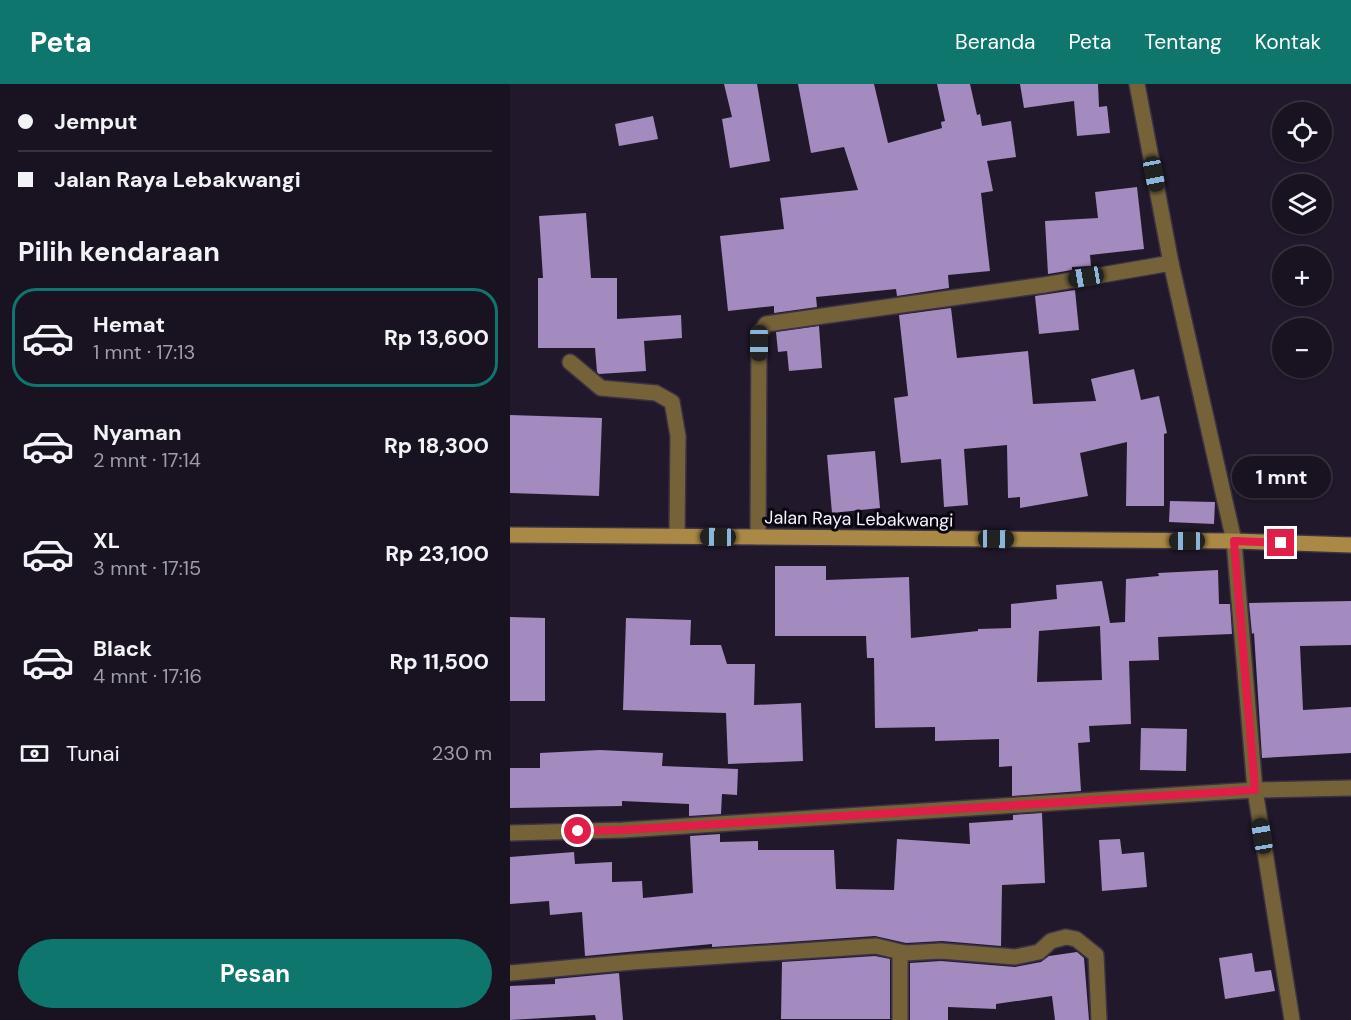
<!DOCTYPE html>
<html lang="id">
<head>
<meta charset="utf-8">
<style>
	:root { --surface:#191220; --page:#221b29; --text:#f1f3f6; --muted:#9f9ea5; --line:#37323e; --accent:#0f766e }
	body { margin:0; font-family:"DM Sans",sans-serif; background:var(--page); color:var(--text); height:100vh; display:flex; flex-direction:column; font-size:22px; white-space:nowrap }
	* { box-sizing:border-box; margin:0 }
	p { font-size:20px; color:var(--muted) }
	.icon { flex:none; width:33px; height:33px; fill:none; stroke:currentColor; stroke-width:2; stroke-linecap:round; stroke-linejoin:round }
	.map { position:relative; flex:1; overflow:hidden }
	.details { display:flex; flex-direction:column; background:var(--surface); width:510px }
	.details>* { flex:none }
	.hud { display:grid; align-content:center; height:132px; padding:0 18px; background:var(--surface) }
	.fabs { position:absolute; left:762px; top:18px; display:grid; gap:12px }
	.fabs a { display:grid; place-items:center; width:60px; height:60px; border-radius:50%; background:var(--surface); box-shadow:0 2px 4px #0004,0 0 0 2px var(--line); font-size:30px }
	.end { position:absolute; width:27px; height:27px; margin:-14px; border:8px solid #e11d48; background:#fff; box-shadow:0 0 0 3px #fff }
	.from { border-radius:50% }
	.bubble { position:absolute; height:42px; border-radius:21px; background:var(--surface); box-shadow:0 2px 4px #0004,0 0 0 2px var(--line); font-size:20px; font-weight:700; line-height:42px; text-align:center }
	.car { position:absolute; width:18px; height:36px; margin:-18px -9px; border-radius:8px; box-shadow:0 0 4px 2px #0007; background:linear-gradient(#222 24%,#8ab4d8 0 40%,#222 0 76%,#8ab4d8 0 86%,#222 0) }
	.hud b { display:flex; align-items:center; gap:21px; height:57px; font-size:22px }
	.hud b+b { border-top:2px solid var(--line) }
	.hud i { width:15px; height:15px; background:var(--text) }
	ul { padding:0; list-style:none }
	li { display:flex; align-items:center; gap:18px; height:99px; margin:0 12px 9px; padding:0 6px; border:3px solid transparent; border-radius:24px }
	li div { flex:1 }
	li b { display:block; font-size:22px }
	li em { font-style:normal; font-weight:700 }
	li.current { border-color:var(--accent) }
	li>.icon { width:54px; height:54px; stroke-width:1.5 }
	h2 { padding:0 18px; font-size:27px; line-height:72px }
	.pay { display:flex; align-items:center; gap:15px; height:66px; padding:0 18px; font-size:22px }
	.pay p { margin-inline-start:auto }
	.button { display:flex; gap:12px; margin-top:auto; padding:12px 18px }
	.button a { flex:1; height:69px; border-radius:36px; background:var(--accent); color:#fff; font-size:24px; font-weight:700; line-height:69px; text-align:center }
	header { display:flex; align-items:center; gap:36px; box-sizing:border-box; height:84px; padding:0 30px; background:var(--accent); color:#fff }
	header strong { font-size:28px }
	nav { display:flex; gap:33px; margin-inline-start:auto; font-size:21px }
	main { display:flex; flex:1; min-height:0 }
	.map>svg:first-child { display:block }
	.building { fill:#a38abf; fill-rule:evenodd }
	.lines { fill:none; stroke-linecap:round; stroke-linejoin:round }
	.minor-casing { stroke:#3b3244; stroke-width:18 }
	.secondary-casing { stroke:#3b3244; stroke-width:18 }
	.minor { stroke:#766239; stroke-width:15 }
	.secondary { stroke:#a98945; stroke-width:15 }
	.route { stroke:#e11d48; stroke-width:8 }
	.labels { text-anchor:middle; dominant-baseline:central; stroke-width:6; stroke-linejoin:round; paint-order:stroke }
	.street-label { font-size:18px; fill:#f7f2ff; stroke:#09060d }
</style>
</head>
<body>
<header>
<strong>Peta</strong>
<nav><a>Beranda</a><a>Peta</a><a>Tentang</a><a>Kontak</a></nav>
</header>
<main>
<section class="details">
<div class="hud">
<b><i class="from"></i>Jemput</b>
<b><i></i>Jalan Raya Lebakwangi</b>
</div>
<h2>Pilih kendaraan</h2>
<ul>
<li class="current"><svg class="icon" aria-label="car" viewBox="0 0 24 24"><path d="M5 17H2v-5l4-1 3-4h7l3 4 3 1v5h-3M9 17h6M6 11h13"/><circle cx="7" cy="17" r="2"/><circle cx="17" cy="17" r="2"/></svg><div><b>Hemat</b><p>1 mnt · 17:13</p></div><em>Rp 13,600</em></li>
<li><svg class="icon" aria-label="car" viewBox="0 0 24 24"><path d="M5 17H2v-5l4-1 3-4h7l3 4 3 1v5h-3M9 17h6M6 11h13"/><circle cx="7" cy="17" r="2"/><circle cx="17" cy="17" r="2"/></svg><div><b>Nyaman</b><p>2 mnt · 17:14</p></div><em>Rp 18,300</em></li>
<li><svg class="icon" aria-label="car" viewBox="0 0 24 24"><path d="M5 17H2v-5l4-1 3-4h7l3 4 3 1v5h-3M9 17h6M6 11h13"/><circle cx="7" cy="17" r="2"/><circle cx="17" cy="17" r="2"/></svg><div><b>XL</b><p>3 mnt · 17:15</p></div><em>Rp 23,100</em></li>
<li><svg class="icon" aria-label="car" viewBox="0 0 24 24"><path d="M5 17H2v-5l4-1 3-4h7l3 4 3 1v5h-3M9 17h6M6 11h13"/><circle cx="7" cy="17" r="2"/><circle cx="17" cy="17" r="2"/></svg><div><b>Black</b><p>4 mnt · 17:16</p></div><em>Rp 11,500</em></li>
</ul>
<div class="pay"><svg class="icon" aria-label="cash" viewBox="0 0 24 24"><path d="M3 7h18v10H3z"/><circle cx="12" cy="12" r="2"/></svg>Tunai<p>230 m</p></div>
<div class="button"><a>Pesan</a></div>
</section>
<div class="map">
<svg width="841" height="936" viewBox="0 0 841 936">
	<rect width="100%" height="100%" fill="#21182b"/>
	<g class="building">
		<path d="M214,0H247L260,77L220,84L212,35L222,33Z"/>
		<path d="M288,0H364L378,59L432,44L431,38L435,37L427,0H460L467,31L470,30L472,42L501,37L506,73L477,77L483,107L471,109L480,187L438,191L439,204L387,212L386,205L306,213L307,223L264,229V222L218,227L210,152L274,145L270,114L348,106L334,63L301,69Z"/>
		<path d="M510,0H588L589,23L597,22L600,49L567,52L564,17L514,24Z"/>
		<path d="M143,32L148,55L109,62L105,40Z"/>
		<path d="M627,103L634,165L580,171L581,182L562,183V186L538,190L535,137L588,134L585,108Z"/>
		<path d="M76,129L81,194H107V235L171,231L172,254L134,257L136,287L89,290L87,288L85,264H28V194H33L29,132Z"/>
		<path d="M565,206L569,246L529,250L525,212Z"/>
		<path d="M441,224L447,274L518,267L523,320L586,317L581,295L624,285L631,316L649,312L657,349L654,350V422H616L617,358L570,369L578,412L510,424V413L498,414L497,361L454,365L458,421L434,423L431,375L391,379L384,314L398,312L389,231Z"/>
		<path d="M309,242L312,284L279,287L277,267L268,268L266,248Z"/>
		<path d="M0,331L92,334L89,412L0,409Z"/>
		<path d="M365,367L370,424L322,429L317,371Z"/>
		<path d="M660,417L705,418L704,440L659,438Z"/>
		<path d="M265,482H316V496L399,493L401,554L468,547V545L501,544V520L547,515L546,501L592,497L600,539L615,538L616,495L649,492L648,489L708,486L709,520H720L722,550L648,553L649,576L619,577L621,640L579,642L580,658L568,659L571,707L502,712V682L489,683V655L425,657V643L365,644L364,574H357L356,552H265ZM590,542L592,596L527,598L529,547Z"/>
		<path d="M841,517V561L790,562L793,626L841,623V669L752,674L744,549L742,550L739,519Z"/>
		<path d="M0,533L35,534V617H0Z"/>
		<path d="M116,534L181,536L180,561H211L217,580H245L244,621L291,619L293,677L218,680L216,629L113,626Z"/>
		<path d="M631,644L677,645L676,687L630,686Z"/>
		<path d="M90,666L153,669L152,682L228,685L227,711L212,710L211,730L179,732V720L112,717V722L0,724V684H30V669Z"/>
		<path d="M532,729L535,799L492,801L491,862L432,857L396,859L365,852L202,863V860L75,872L72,828L40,831L39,817L0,820V773L64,768L65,780L102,778V798L132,797L133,814L183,809L180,752L210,750V758L248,757V766H324L326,805L384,806L387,755L460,760L459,739L503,736V731Z"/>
		<path d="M610,755L612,770L634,768L637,803L592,807L589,756Z"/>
		<path d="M567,868L574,874L579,936H545L542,912L486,920V925L438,923V936H400V879L431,877L505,883L531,878L539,872Z"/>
		<path d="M742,869L745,888L761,886L765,907L715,915L709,874Z"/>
		<path d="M365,872L380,875V935H271L272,878Z"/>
		<path d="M109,889L113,936H86L85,931L0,936V902L45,900V895Z"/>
	</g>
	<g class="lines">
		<defs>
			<g id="minor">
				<path d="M627,0L661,179L724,457L745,706L782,936"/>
				<path d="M60,278L91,304L146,309L162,318L168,352L167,452"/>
				<path d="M248,453L249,250L256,240L534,201L661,179"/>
				<path d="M0,749L113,746L745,706L841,704"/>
				<path d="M0,889L122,878L366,862L395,869"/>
				<path d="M390,936V871L395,869L431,867L505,873L529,868L541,857L556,853L566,855L586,871L589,936"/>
			</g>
			<path id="secondary" d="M0,451L724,457L841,461"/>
		</defs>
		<use href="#minor" class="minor-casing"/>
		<use href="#secondary" class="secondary-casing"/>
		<use href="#minor" class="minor"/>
		<use href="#secondary" class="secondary"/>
	</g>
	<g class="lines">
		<path class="route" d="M68,747L113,746L745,706L724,457L771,459"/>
	</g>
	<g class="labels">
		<g class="street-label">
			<text transform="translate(349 435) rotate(1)">Jalan Raya Lebakwangi</text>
		</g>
	</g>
</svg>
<div class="fabs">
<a><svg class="icon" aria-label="locate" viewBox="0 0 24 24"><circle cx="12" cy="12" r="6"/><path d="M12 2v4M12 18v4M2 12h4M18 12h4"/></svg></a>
<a><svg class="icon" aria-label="layers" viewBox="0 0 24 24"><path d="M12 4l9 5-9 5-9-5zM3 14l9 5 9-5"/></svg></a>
<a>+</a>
<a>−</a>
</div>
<i class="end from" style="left:68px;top:747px"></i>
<i class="end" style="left:771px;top:459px"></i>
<div class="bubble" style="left:722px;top:372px;width:99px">1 mnt</div>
<i class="car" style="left:644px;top:90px;rotate:169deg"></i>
<i class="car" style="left:576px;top:193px;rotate:260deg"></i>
<i class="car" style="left:249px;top:259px;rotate:180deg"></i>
<i class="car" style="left:208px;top:453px;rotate:271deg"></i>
<i class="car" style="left:486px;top:455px;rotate:91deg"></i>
<i class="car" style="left:677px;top:457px;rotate:270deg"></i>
<i class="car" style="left:752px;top:752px;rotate:351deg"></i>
</div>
</main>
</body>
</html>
